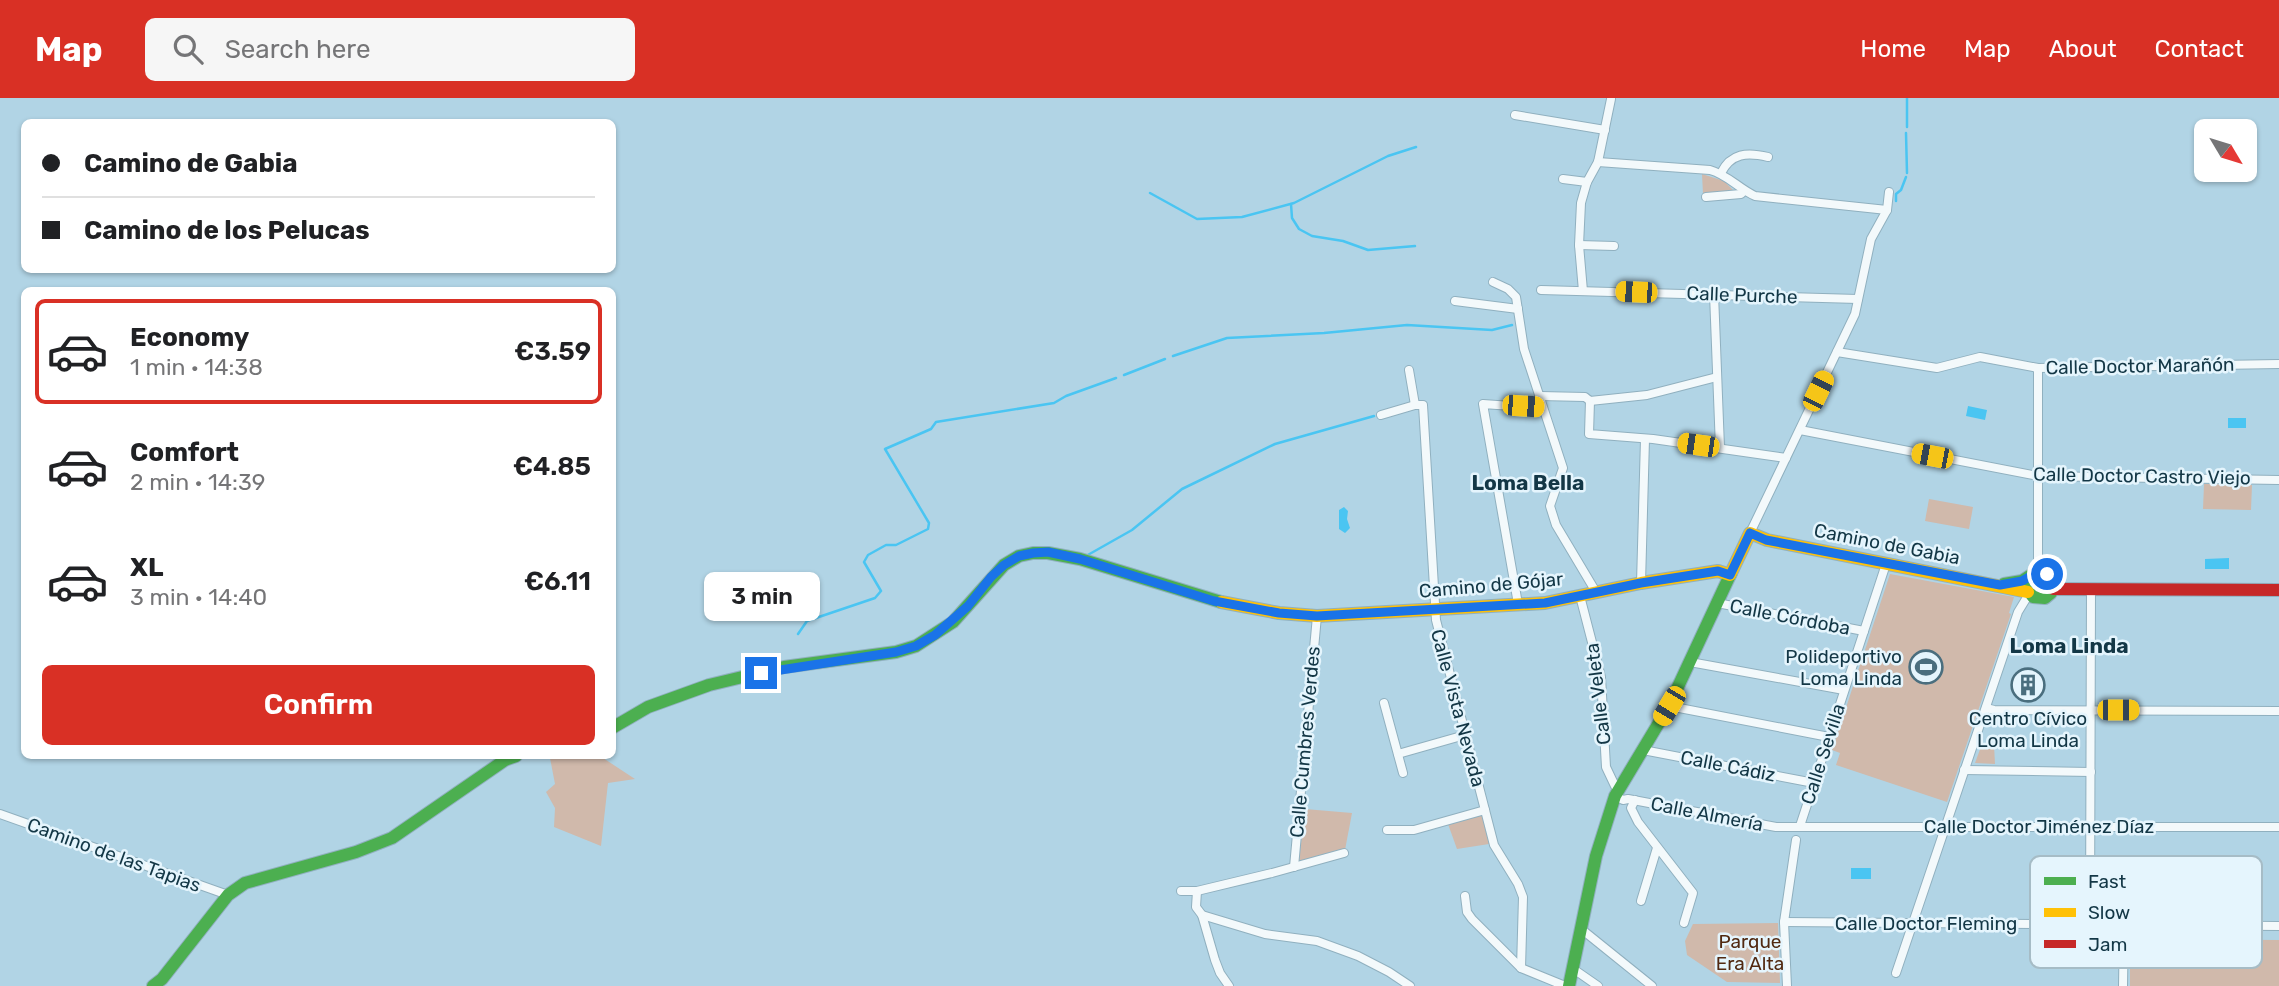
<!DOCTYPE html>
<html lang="en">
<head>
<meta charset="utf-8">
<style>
	:root { --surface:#fff; --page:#f6f6f6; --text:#202124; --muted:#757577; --line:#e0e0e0; --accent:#d93025 }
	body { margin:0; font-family:Rubik,sans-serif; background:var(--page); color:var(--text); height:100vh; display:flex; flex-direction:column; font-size:26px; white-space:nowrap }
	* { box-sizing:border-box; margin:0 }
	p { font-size:23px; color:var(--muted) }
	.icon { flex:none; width:38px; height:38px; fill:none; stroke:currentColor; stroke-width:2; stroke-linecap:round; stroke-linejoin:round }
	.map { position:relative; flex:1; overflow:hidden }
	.side { position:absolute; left:21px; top:189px; width:595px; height:472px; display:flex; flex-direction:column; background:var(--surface); border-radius:10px; box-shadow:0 2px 5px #0004 }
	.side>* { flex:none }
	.hud { position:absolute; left:21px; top:21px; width:595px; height:154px; border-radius:10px; box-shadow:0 2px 5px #0004; display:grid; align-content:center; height:154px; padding:0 21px; background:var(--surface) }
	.needle { width:46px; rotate:128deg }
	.buttons { position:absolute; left:2194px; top:21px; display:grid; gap:14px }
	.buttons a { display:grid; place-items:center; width:63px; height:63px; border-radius:10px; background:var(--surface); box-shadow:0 2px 5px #0004; font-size:35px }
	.end { position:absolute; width:32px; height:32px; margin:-16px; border:9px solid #1a73e8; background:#fff; box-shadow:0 0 0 4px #fff }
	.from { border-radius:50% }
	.bubble { position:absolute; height:49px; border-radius:10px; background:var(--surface); box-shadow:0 2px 5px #0004; font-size:23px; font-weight:600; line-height:49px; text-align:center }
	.car { position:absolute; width:21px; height:42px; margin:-21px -10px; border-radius:9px; box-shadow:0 0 5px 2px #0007; background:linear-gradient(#f5c518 24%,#345 0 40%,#f5c518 0 76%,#345 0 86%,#f5c518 0) }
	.hud b { display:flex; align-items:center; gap:24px; height:66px; font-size:26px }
	.hud b+b { border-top:2px solid var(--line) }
	.hud i { width:18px; height:18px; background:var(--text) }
	ul { padding:12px 0 0; list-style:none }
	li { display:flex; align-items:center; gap:21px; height:105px; margin:0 14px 10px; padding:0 7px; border:4px solid transparent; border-radius:10px }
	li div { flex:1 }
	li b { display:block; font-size:26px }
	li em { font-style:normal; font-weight:600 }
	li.selected { border-color:var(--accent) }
	li>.icon { width:63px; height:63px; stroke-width:1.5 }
	.button { display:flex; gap:14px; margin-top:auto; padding:14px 21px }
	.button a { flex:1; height:80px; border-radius:10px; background:var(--accent); color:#fff; font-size:28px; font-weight:600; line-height:80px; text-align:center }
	header { display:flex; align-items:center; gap:42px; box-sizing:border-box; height:98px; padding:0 35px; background:var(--accent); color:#fff }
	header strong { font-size:33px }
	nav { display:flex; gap:38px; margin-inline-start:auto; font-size:24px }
	.search { width:490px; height:63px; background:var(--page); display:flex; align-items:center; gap:18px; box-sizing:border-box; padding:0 24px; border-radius:10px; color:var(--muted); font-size:26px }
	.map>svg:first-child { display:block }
	.green { fill:#d0b9ab }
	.water { fill:#4ac5f2 }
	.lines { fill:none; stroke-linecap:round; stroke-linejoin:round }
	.stream { stroke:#4ac5f2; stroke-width:2.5 }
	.street-casing { stroke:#90b0bf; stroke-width:10 }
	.fast-casing { stroke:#90b0bf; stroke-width:14 }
	.slow-casing { stroke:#90b0bf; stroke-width:14 }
	.jam-casing { stroke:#90b0bf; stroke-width:14 }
	.street { stroke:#f3f9fb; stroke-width:8 }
	.fast { stroke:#4caf50; stroke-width:12 }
	.slow { stroke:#ffc107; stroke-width:12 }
	.jam { stroke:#c62828; stroke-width:12 }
	.route { stroke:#1a73e8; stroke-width:9 }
	.labels { text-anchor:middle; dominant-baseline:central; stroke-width:5; stroke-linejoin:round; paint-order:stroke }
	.street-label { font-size:19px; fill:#133746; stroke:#e5f5fd }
	.poi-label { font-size:19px; fill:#133746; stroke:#e5f5fd; text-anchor:end }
	.park-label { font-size:19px; fill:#512911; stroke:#e5f5fd }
	.neighbourhood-label { font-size:21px; font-weight:bold; fill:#133746; stroke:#e5f5fd }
	.key { fill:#e5f5fd; stroke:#a6bcc6; stroke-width:2 }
	.key-label { font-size:19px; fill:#133746 }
</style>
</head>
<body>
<header>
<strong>Map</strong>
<div class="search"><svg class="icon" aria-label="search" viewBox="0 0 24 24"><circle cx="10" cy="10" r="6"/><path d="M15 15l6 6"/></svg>Search here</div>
<nav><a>Home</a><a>Map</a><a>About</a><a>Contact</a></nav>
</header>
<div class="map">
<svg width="2279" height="888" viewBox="0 0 2279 888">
	<rect width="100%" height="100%" fill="#b1d4e5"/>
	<g class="green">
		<path d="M1702,76L1724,83L1735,94L1703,96Z"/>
		<path d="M2204,386L2252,387L2251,412L2203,411Z"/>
		<path d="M1929,401L1973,409L1969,431L1925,423Z"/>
		<path d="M1890,476L2014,499L2009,515L2011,516L1947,704L1836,667L1840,655L1832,652Z"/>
		<path d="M1982,646L1994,647L1995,666L1975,665Z"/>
		<path d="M557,658H600L635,681L608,685L601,748L554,729L555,710L546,694L555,686L550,660Z"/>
		<path d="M1305,711L1352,715L1345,752L1299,763Z"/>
		<path d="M1482,716L1489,746L1457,751L1448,726Z"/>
		<path d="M1778,825L1780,885L1727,884L1687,857L1685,843L1693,826Z"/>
		<path d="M2130,841L2279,842V888H2130Z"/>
	</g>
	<g class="water">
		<path d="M1968,308L1987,312L1985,322L1966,318Z"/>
		<rect x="2228" y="320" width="18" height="10"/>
		<path d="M1344,409L1348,413L1347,421L1350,430L1345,435L1339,431V412Z"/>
		<path d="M2229,460V471H2205V461Z"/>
		<rect x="1851" y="770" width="20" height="11"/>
	</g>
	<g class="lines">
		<g class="stream">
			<path d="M1907,29V0"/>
			<path d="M1906,35L1907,75"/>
			<path d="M1150,95L1197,121L1242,119L1294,105L1388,58L1416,49"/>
			<path d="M1896,103V96L1901,92L1906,79"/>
			<path d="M1291,106L1292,120L1299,131L1312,138L1343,143L1368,152L1415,148"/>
			<path d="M1173,258L1227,240L1324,235L1407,227L1492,232L1512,227"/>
			<path d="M1124,277L1165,261"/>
			<path d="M1086,458L1132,432L1182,391L1275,346L1374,318"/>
			<path d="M798,536L807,523L875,500L881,493L864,464L868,457L886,447H896L928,431L929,425L885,351L931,331L936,324L1054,305L1066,298L1116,280"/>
		</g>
		<defs>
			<g id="street">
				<path d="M1515,17L1605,32"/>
				<path d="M1598,64L1710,72C1728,77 1738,90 1755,98L1887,112"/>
				<path d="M1721,75C1731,55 1747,54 1768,59"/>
				<path d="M1563,81L1587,84"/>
				<path d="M1706,99L1741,96L1744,93"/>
				<path d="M1579,147L1614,148"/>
				<path d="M1493,184L1508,191L1516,199L1524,251L1563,370L1550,408L1556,427L1596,494"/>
				<path d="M1541,192L1858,201"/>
				<path d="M1583,193L1579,147L1581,105L1587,84L1598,64L1611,1"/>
				<path d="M1714,196L1720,350"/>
				<path d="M1455,203L1518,211"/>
				<path d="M1837,254L1937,270L1980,259L2038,270L2279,266"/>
				<path d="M1409,272L1415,307H1423L1436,522L1494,747L1518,786L1523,799L1521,870"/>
				<path d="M1540,298L1585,299L1590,303L1647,297L1717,279"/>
				<path d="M1590,303L1589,336L1653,341L1786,360"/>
				<path d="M1381,317L1415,307"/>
				<path d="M1800,332L2038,378L2279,382"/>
				<path d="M1750,435L1855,216L1871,141L1887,112L1889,94"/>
				<path d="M2038,474V270"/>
				<path d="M1641,485L1645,341"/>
				<path d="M1580,498L1601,579L1606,669L1615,688L1619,691"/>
				<path d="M1717,505L1864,533"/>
				<path d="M1518,506L1483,306L1542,310"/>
				<path d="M1690,564L1844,592"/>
				<path d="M1384,605L1403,675"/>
				<path d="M1669,608L1829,639"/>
				<path d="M1986,610L1994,612L2279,613"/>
				<path d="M1643,652L1814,685"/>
				<path d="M1398,656L1465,637"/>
				<path d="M1964,672L2091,674"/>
				<path d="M1615,698L1623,702L1628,701L1776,729H2279"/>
				<path d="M1635,702L1631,710L1638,724L1693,795L1684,825"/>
				<path d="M0,716L228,797"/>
				<path d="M1800,728L1886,466"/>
				<path d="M1387,732H1414L1485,712"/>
				<path d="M1294,769L1317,518"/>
				<path d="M1181,793H1197L1272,775L1344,755"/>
				<path d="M1197,793L1196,809L1202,817L1265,836L1317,843L1358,858L1389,874L1410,888"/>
				<path d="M1465,798L1467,814L1472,821L1521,870L1565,888"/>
				<path d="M1641,803L1657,750"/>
				<path d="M1202,817L1215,862L1220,875L1229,888"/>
				<path d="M1784,824L2279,828"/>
				<path d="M2090,826L2091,490"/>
				<path d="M1580,830L1652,888"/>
				<path d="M1572,870L1598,888"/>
				<path d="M1896,875L2018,514L2029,496"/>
				<path d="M1787,888L1784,824L1796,742"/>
				<path d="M2123,888L2124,827"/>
			</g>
			<g id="fast">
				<path d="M2004,486L2022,483L2034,475L2042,474L2053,482L2051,495L2045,500L2033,499L2027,491L2028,481"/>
				<path d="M612,630L648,609L709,587L784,569L896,554L916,548L953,524L1004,467L1019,458L1033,455H1048L1080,461L1221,504"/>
				<path d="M153,888L162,881L228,797L245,785L356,754L392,740L505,662L516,658"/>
				<path d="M1569,888L1596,758L1615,698L1669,608L1731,475"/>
			</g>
			<g id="slow">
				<path d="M1731,475L1750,435L1767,442L2028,494"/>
				<path d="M1221,504L1279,515L1317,518L1545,505L1641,485L1718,473L1730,477"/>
			</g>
			<path id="jam" d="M2053,491L2279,492"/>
		</defs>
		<use href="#street" class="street-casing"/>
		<use href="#fast" class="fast-casing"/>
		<use href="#slow" class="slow-casing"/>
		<use href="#jam" class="jam-casing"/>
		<use href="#street" class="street"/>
		<use href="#fast" class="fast"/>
		<use href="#slow" class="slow"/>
		<use href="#jam" class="jam"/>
	</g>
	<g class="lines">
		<path class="route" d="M761,575L896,554L916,548L935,537L968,508L991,479L1004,467L1019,458L1033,455L1048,454L1080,461L1214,503L1279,515L1317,518L1545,505L1641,485L1718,473L1730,477L1750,435L1766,442L2000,487L2022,483L2038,474L2047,476"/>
	</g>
	<defs>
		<symbol id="stadium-ring" viewBox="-11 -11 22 22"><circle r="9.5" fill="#e5f5fd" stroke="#4a6e7e" stroke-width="1.5"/><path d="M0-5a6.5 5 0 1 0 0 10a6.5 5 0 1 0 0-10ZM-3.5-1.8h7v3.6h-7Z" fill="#4a6e7e"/></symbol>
		<symbol id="building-ring" viewBox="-11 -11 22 22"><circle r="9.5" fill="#e5f5fd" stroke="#4a6e7e" stroke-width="1.5"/><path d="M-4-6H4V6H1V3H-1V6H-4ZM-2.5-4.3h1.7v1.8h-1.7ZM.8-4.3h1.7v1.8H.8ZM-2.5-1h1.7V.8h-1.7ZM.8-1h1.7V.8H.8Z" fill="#4a6e7e"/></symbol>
	</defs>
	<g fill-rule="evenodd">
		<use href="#stadium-ring" x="1907" y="550" width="38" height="38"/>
		<use href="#building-ring" x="2009" y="568" width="38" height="38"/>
	</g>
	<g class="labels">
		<g class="street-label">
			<text transform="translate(1742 197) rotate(2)">Calle Purche</text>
			<text transform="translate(2140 268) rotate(-1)">Calle Doctor Marañón</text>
			<text transform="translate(2142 378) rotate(1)">Calle Doctor Castro Viejo</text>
			<text transform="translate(1887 446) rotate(11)">Camino de Gabia</text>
			<text transform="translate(1491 487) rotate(-5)">Camino de Gójar</text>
			<text transform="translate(1790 519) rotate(11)">Calle Córdoba</text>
			<text transform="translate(1598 596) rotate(-97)">Calle Veleta</text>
			<text transform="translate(1458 610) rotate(75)">Calle Vista Nevada</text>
			<text transform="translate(1305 644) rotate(-85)">Calle Cumbres Verdes</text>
			<text transform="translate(1823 656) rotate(-72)">Calle Sevilla</text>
			<text transform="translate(1728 668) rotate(11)">Calle Cádiz</text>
			<text transform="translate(1707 716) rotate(11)">Calle Almería</text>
			<text x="2039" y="728">Calle Doctor Jiménez Díaz</text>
			<text transform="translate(114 757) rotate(20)">Camino de las Tapias</text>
			<text x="1926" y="825">Calle Doctor Fleming</text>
		</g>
		<g class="poi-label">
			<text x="1902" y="558">Polideportivo<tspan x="1902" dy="22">Loma Linda</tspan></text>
			<text x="2028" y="620" text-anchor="middle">Centro Cívico<tspan x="2028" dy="22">Loma Linda</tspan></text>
		</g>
		<g class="park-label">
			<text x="1750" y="843">Parque<tspan x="1750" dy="22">Era Alta</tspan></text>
		</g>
		<g class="neighbourhood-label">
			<text x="1528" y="384">Loma Bella</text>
			<text x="2069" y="547">Loma Linda</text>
		</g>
	</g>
	<rect x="2030" y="758" width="232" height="112" rx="10" class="key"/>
	<rect x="2044" y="779" width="32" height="8" fill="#4caf50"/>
	<rect x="2044" y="810" width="32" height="9" fill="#ffc107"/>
	<rect x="2044" y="842" width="32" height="8" fill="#c62828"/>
	<g class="key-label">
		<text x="2088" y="790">Fast</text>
		<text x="2088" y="821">Slow</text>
		<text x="2088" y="853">Jam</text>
	</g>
</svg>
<div class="buttons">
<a><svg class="needle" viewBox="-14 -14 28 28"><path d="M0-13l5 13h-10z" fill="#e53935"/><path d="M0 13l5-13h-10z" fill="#757577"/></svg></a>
</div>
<i class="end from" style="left:2047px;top:476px"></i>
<i class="end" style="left:761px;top:575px"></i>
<div class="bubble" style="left:704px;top:474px;width:116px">3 min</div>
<i class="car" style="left:1636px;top:194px;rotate:272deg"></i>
<i class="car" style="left:1818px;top:293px;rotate:26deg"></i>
<i class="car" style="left:1523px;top:308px;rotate:94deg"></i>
<i class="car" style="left:1698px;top:347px;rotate:278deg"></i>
<i class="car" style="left:1932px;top:358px;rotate:281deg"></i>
<i class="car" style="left:1669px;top:608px;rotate:211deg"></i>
<i class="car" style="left:2118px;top:612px;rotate:90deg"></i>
<div class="hud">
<b><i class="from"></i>Camino de Gabia</b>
<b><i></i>Camino de los Pelucas</b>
</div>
<section class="side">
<ul>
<li class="selected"><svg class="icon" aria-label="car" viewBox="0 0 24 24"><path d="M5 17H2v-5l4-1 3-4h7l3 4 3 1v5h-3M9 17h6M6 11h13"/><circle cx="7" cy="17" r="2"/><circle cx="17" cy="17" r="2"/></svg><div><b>Economy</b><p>1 min · 14:38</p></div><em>€3.59</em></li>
<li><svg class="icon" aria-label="car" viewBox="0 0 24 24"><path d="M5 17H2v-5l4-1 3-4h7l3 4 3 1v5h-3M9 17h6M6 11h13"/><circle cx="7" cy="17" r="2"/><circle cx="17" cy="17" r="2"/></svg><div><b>Comfort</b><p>2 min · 14:39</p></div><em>€4.85</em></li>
<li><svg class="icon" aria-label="car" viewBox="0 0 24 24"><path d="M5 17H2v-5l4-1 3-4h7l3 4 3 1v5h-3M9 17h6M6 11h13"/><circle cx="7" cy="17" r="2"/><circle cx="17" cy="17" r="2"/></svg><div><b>XL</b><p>3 min · 14:40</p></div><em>€6.11</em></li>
</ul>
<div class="button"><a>Confirm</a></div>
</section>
</div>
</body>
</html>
